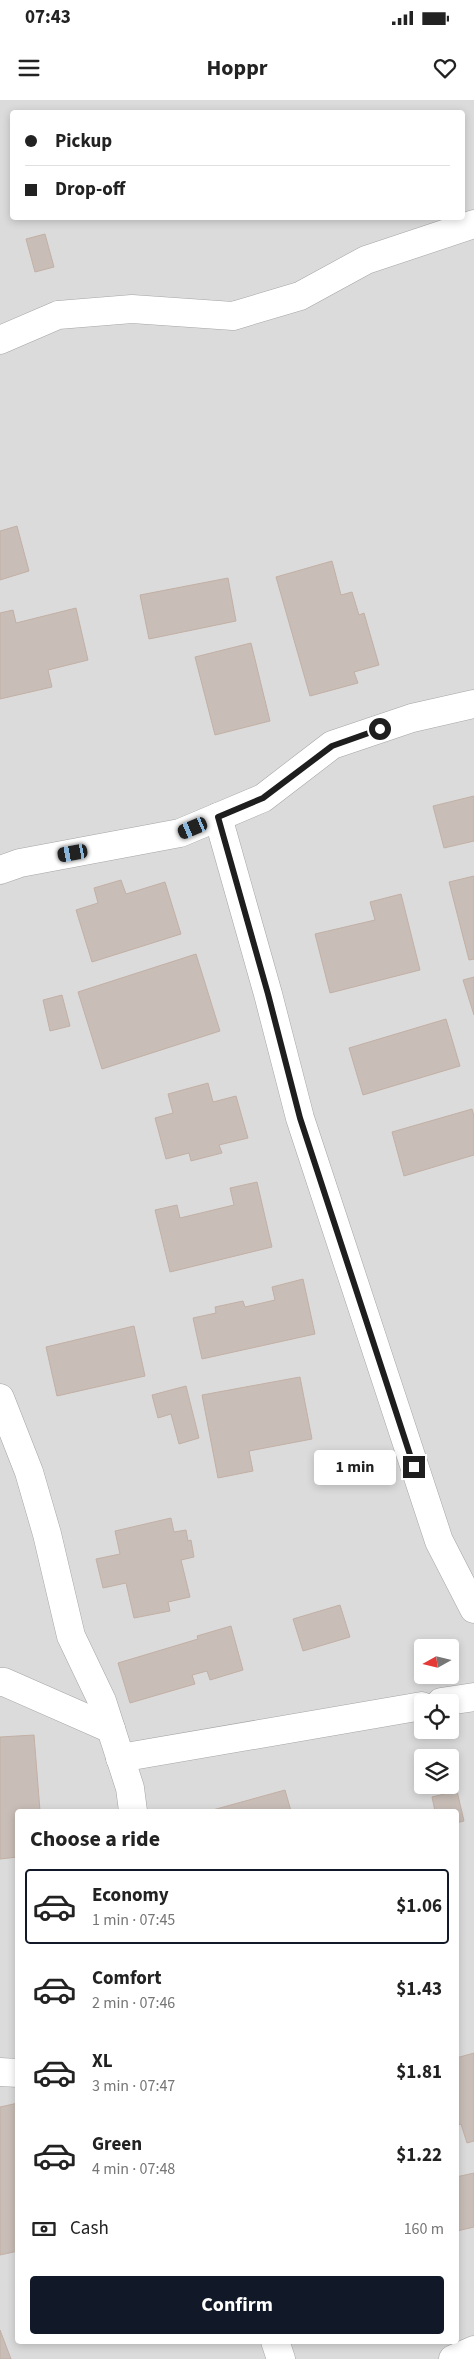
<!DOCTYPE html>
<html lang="en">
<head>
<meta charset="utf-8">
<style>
	:root { --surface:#fff; --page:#f6f6f6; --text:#222; --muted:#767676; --line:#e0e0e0; --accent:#111827 }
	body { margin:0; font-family:"Source Sans 3",sans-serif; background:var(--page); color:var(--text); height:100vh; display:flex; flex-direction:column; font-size:19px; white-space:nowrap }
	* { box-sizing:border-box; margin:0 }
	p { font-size:16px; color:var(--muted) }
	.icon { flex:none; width:28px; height:28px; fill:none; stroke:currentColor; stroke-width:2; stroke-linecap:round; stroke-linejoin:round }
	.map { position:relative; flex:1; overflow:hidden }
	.panel { position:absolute; left:15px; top:1709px; width:444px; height:535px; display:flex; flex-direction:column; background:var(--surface); border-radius:5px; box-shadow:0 2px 8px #0003 }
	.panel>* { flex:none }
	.top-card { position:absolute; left:10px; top:10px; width:455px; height:110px; border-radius:5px; box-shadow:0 2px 8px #0003; display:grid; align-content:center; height:110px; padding:0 15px; background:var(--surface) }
	.needle { width:32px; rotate:262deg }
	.buttons { position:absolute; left:414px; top:1539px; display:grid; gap:10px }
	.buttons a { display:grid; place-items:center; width:45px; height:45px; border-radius:5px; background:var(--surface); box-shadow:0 2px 8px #0003; font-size:25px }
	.end { position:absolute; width:22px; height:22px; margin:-11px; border:6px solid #1e1e1e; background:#fff; box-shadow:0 0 0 2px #fff }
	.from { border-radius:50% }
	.bubble { position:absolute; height:35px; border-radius:5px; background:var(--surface); box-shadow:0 2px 8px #0003; font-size:16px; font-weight:700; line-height:35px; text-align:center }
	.car { position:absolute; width:15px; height:30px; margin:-15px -8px; border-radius:6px; box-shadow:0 0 4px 1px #0007; background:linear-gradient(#222 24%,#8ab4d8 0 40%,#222 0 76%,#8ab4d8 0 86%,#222 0) }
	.top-card b { display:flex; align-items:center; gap:18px; height:48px; font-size:19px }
	.top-card b+b { border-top:1px solid var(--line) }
	.top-card i { width:12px; height:12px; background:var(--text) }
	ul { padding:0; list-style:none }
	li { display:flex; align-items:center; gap:15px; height:75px; margin:0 10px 8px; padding:0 5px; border:2px solid transparent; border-radius:5px }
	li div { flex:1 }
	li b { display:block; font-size:19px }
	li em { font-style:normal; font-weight:700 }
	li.active { border-color:var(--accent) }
	li>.icon { width:45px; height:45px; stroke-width:1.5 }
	h2 { padding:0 15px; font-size:22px; line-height:60px }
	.pay { display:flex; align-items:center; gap:12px; height:55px; padding:0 15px; font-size:19px }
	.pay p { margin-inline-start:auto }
	.button { display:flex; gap:10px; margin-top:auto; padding:10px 15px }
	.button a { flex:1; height:58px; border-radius:5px; background:var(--accent); color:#fff; font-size:20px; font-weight:700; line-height:58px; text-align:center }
	.status { display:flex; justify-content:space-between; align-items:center; height:35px; padding:0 25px; background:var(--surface); direction:ltr }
	.status svg { height:14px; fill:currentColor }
	header { display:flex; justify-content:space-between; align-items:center; height:65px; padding:0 15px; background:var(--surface); font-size:22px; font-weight:700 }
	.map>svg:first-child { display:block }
	.residential { fill:#dcdbdb; fill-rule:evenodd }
	.building { fill:#c8bdb7; stroke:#c2b0a5 }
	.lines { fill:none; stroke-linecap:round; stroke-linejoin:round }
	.minor-casing { stroke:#a5a5a5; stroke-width:29 }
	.minor { stroke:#fff; stroke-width:28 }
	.route { stroke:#1e1e1e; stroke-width:6 }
</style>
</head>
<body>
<div class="status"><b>07:43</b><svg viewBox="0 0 49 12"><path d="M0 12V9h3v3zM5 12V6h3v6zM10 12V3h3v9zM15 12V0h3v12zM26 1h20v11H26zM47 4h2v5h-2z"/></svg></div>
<header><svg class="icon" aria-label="menu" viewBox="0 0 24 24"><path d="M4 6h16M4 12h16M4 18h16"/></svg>Hoppr<svg class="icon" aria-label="heart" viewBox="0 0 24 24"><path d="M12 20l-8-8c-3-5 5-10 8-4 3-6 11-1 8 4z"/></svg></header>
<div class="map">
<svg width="474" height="2259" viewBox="0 0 474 2259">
	<rect width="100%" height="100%" fill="#f0ebe4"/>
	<path class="residential" d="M0,0H474V2259H0ZM12,12H462V118H12ZM422,1548H450V1575H422ZM422,1602H450V1630H422ZM422,1658H450V1685H422ZM18,1711H456V2241H18Z"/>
	<g class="building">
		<path d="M45,134L54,167L35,172L26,139Z"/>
		<path d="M17,426L29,471L0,480V431Z"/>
		<path d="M332,461L341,495L352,492L359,515L364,513L379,565L354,572L358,583L310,596L276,477Z"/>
		<path d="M228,478L236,521L149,539L140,495Z"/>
		<path d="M76,508L88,560L48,570L52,587L0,599V513L13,510L16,523Z"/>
		<path d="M251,543L270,621L215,635L195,557Z"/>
		<path d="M474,696V741L444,748L433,706Z"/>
		<path d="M474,776V859L469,860L449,782Z"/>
		<path d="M121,780L126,794L165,782L181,834L92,862L76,810L98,803L94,788Z"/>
		<path d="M401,794L420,870L330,893L315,834L375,820L370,802Z"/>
		<path d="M196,854L220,931L102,969L78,892Z"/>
		<path d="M474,877V915L463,880Z"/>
		<path d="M62,895L70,926L50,931L43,900Z"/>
		<path d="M446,919L460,966L363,995L349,948Z"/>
		<path d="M208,983L213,1002L236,996L248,1038L219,1045L222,1053L191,1061L189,1053L166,1059L155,1018L173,1013L168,994Z"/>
		<path d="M472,1009L474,1016V1055L404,1076L392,1032Z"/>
		<path d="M257,1082L272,1147L170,1172L155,1110L177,1105L180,1118L234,1105L230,1088Z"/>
		<path d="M303,1179L315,1234L202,1259L193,1218L216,1213L215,1207L243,1201L245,1207L275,1200L272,1187Z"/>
		<path d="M134,1226L145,1276L57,1296L46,1247Z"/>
		<path d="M300,1277L312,1339L249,1351L253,1371L218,1378L202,1295Z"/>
		<path d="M186,1286L199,1338L179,1344L171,1314L158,1318L152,1295Z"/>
		<path d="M171,1418L174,1432L186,1430L188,1441L191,1440L194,1457L181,1460L190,1497L168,1502L170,1511L134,1518L126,1483L103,1488L96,1459L120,1454L115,1431Z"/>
		<path d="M340,1505L350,1537L303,1551L293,1519Z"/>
		<path d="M231,1526L243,1570L210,1580L207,1571L192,1575L195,1584L130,1603L118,1563L198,1539L197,1536Z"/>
		<path d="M34,1635L40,1711H18V1757L0,1759V1637Z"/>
		<path d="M285,1690L291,1711H209Z"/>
		<path d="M457,1691L464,1721L456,1723V1711H435L432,1697Z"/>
		<path d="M474,1953V2041L467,2043L461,2024L456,2026V1958Z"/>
		<path d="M18,2003V2151L0,2155V2007Z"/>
		<path d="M474,2073V2127L457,2131L456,2077Z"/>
		<path d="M0,2230L11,2259H0Z"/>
	</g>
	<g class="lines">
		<defs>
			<g id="minor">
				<path d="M0,240L58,215L132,209L233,216L300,196L366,160L474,124"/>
				<path d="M218,717L268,894L300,1018L439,1441L474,1509"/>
				<path d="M0,770L20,763L180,733L263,698L332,645L412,618L474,604"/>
				<path d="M0,1298L29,1372L47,1434L71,1536L102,1601L130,1688L133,1711"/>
				<path d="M0,1582H4L111,1629"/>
				<path d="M441,1602L474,1597"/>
				<path d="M120,1658L422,1606"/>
				<path d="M0,1972L18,1973"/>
				<path d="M275,2241L281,2259"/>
				<path d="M453,2259L474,2250"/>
			</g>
		</defs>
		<use href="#minor" class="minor-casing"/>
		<use href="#minor" class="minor"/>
	</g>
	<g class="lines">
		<path class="route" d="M380,629L332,646L263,698L218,717L268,894L300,1018L414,1367"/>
	</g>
</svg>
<div class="buttons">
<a><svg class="needle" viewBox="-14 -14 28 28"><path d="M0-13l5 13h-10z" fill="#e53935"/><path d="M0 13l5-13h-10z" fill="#767676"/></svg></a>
<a><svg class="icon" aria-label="locate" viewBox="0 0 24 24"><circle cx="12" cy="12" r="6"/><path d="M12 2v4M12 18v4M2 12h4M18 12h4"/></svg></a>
<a><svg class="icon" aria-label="layers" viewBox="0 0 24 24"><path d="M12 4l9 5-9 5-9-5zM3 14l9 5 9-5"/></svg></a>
</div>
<i class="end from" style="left:380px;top:629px"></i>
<i class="end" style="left:414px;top:1367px"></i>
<div class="bubble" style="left:314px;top:1350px;width:82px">1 min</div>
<i class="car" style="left:193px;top:728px;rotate:247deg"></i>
<i class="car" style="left:73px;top:753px;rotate:260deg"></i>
<div class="top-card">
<b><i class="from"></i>Pickup</b>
<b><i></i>Drop-off</b>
</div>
<section class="panel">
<h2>Choose a ride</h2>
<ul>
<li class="active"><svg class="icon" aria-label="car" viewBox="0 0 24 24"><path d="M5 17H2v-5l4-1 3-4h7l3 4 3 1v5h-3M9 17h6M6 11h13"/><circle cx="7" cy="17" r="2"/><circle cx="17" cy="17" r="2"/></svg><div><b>Economy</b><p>1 min · 07:45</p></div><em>$1.06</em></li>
<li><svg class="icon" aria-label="car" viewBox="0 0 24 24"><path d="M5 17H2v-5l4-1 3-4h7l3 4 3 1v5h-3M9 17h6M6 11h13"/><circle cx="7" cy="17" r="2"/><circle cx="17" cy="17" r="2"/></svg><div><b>Comfort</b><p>2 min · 07:46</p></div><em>$1.43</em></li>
<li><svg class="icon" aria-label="car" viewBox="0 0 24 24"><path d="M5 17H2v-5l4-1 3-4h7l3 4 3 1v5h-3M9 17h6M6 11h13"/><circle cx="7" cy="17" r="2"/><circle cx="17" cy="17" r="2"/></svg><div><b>XL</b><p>3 min · 07:47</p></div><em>$1.81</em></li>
<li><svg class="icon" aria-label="car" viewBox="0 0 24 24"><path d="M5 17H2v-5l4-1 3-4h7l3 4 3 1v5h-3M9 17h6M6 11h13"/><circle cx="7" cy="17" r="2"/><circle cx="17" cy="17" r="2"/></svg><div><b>Green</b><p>4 min · 07:48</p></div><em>$1.22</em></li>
</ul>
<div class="pay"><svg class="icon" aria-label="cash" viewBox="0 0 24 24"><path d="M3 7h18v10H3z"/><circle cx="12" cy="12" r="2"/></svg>Cash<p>160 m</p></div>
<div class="button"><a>Confirm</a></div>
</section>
</div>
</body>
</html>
